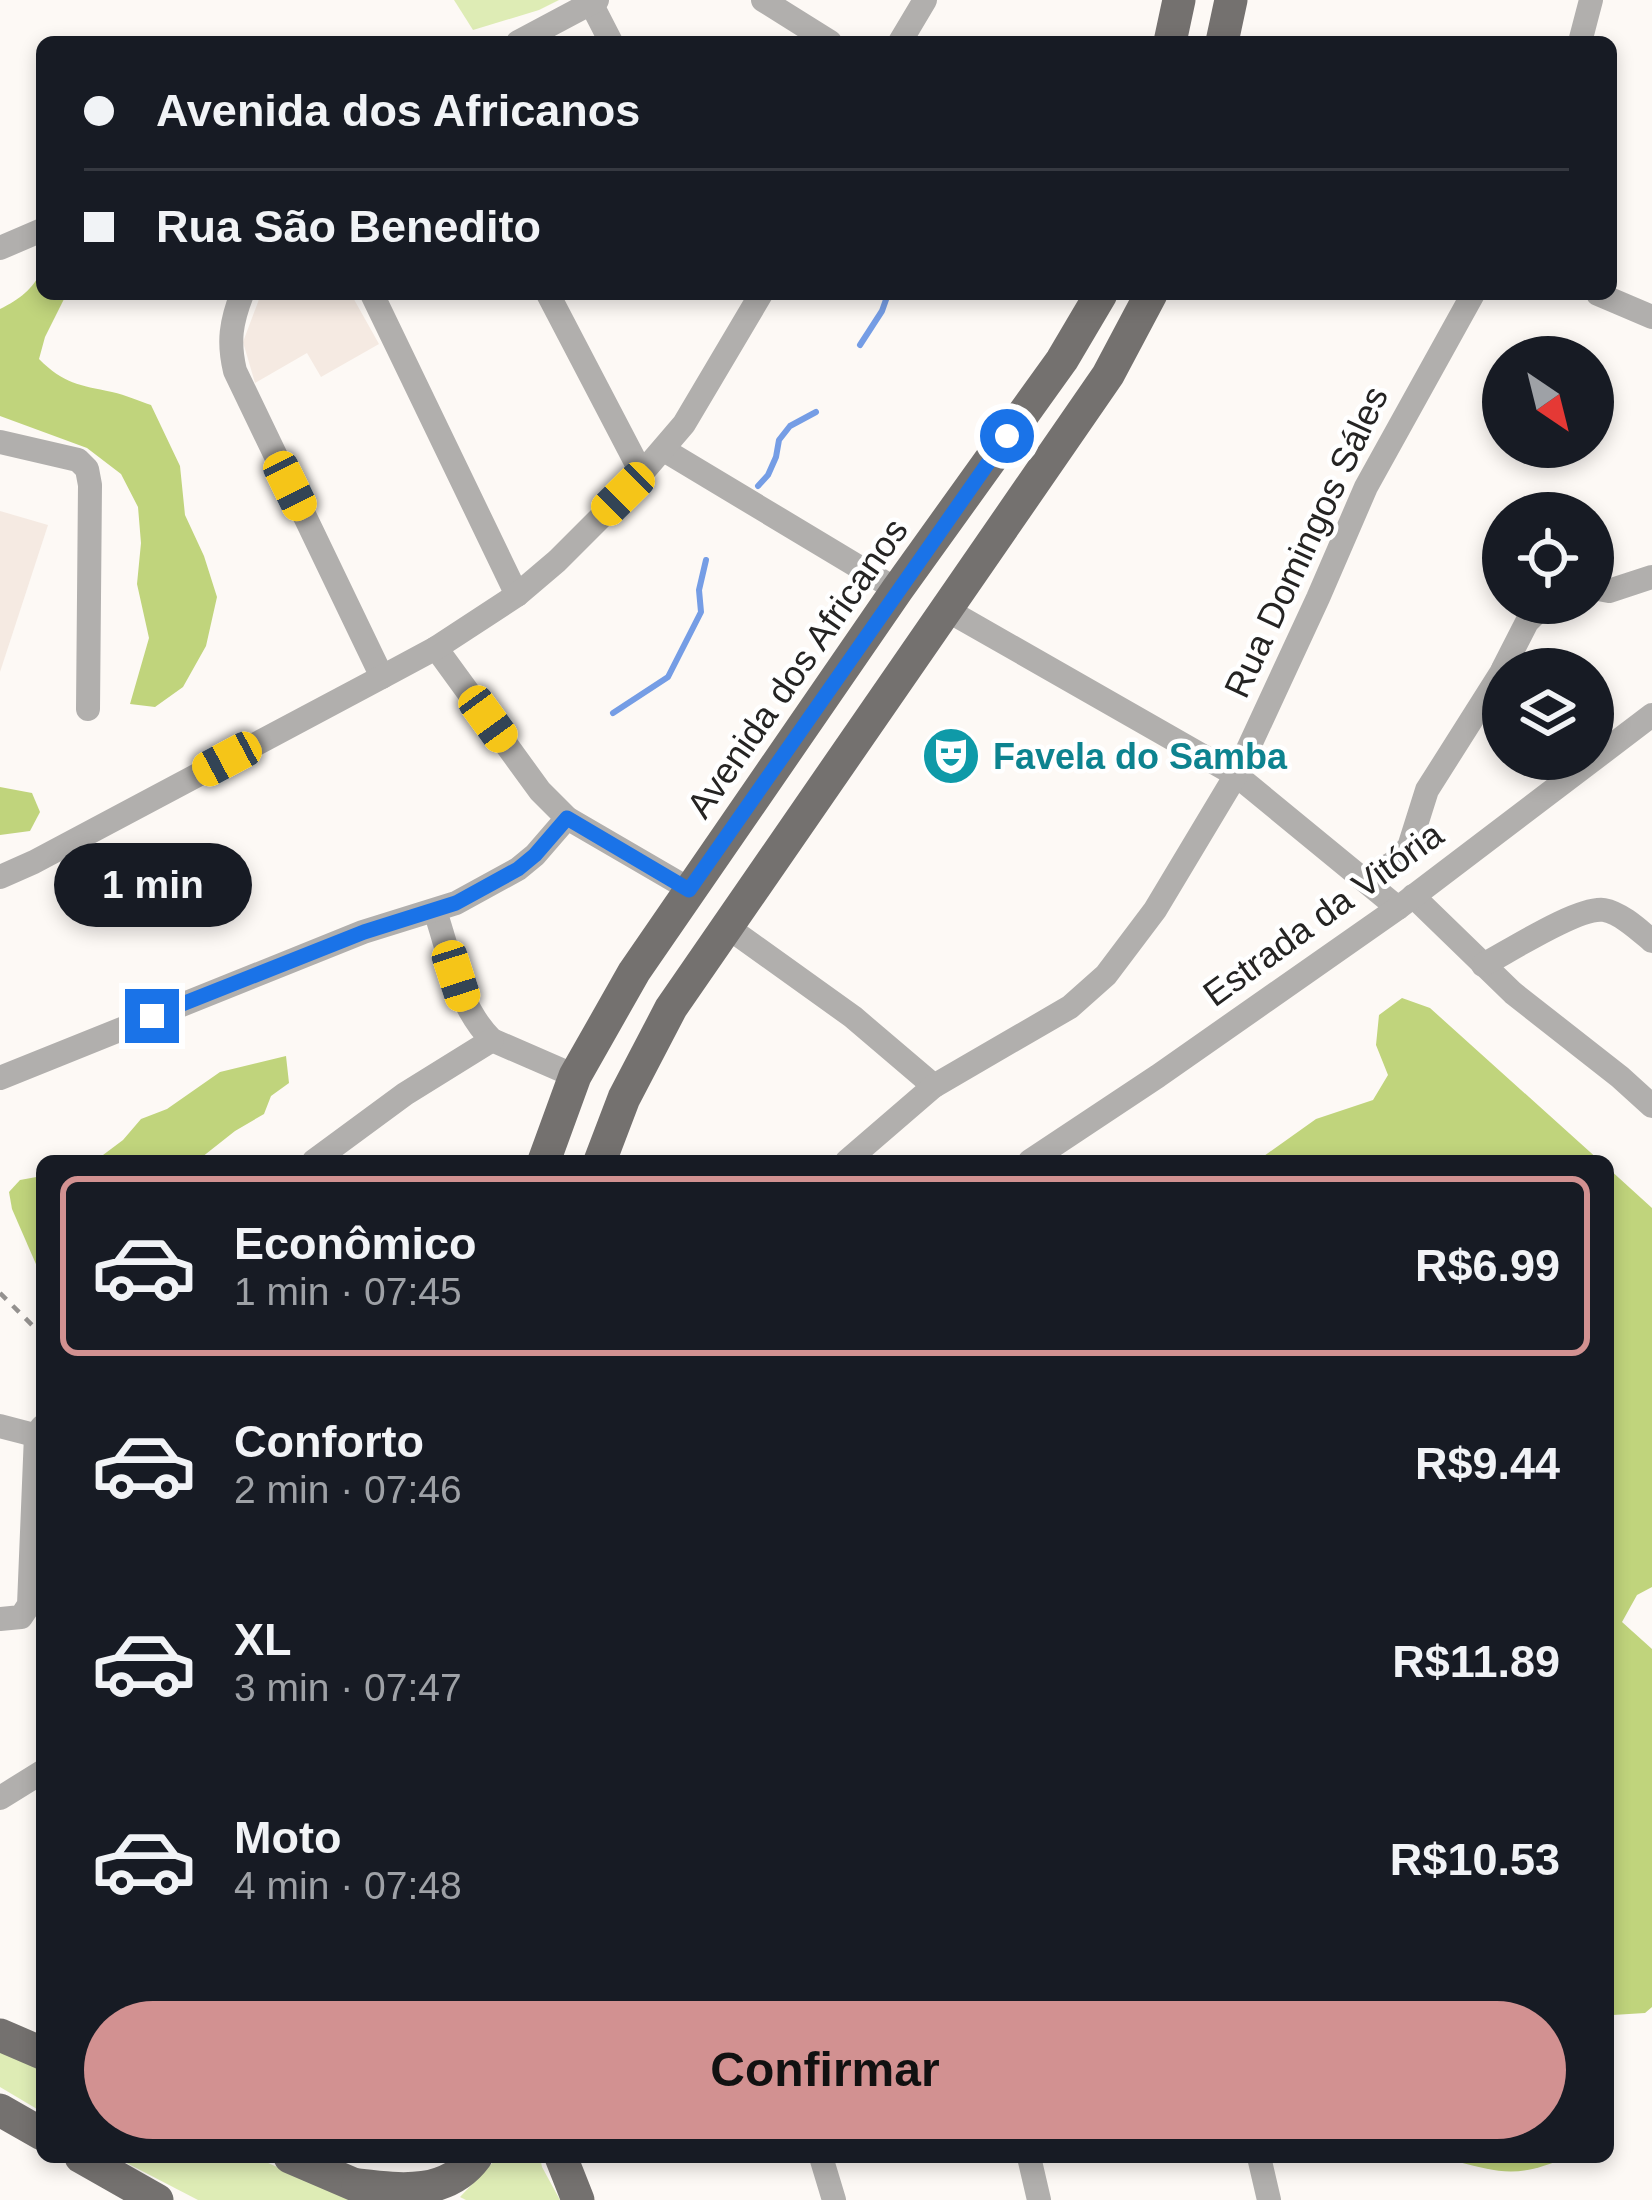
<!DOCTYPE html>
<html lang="pt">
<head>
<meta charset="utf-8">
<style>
	:root { --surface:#171b24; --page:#20242c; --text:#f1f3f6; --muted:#9ea1a6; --line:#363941; --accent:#d29191 }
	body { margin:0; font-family:Arial,sans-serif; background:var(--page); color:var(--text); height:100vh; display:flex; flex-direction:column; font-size:45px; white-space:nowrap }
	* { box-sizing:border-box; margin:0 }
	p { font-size:39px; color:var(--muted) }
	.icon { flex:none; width:66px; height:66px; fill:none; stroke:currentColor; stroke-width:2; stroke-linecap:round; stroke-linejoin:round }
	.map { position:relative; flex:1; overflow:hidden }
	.panel { position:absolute; left:36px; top:1155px; width:1578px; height:1008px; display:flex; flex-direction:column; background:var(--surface); border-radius:18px; box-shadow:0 6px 18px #0003 }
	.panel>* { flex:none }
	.guide { position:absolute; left:36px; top:36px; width:1581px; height:264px; border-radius:18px; box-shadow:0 6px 18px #0003; display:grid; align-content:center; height:264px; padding:0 48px; background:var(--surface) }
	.needle { width:78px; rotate:145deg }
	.controls { position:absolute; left:1482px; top:336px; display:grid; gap:24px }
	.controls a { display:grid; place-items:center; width:132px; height:132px; border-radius:50%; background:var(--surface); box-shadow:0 6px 18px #0003; font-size:60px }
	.end { position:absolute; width:54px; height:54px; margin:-27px; border:15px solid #1a73e8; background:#fff; box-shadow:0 0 0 6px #fff }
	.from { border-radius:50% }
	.bubble { position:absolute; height:84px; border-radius:42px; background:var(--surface); box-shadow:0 6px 18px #0003; font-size:39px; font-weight:800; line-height:84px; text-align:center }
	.car { position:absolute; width:36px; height:72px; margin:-36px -18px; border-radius:15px; box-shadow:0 0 9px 3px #0007; background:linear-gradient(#f5c518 24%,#345 0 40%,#f5c518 0 76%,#345 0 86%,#f5c518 0) }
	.guide b { display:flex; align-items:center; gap:42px; height:114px; font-size:45px }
	.guide b+b { border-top:3px solid var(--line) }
	.guide i { width:30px; height:30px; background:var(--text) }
	ul { padding:21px 0 0; list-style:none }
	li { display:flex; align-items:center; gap:36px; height:180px; margin:0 24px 18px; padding:0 24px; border:6px solid transparent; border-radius:18px }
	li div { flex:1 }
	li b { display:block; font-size:45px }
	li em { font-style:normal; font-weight:800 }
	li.on { border-color:var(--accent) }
	li>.icon { width:108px; height:108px; stroke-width:1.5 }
	.button { display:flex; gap:24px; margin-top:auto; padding:24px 48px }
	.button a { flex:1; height:138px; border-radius:72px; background:var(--accent); color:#111; font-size:48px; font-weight:800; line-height:138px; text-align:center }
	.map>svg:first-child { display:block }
	.built { fill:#f5eae2 }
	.green { fill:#deecb5 }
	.forest { fill:#c0d47c }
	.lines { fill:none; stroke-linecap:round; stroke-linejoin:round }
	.stream { stroke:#759de5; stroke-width:6 }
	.path { stroke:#94918f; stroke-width:4.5; stroke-dasharray:9 9; stroke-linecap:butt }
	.minor { stroke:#b1afad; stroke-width:24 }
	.major { stroke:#74716f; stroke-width:33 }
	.route { stroke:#1a73e8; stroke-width:15 }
	.labels { text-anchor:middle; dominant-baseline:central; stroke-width:9; stroke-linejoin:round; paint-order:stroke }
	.street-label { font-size:36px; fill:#252423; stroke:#fff }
	.culture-label { font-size:36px; font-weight:bold; fill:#0d838f; stroke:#fff; text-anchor:start }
</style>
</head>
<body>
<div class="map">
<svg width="1652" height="2200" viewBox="0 0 1652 2200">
	<rect width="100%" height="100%" fill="#fdf9f5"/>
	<g class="built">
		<path d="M261,294H351L379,344L321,377L307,353L255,383L243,342Z"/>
		<path d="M0,511L48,525L0,672Z"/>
	</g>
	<g class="green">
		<path d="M454,0H559L539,10L473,30Z"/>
		<path d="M0,2047L42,2065V2112L0,2087Z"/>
		<path d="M115,2157H255L350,2200H198Z"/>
		<path d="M498,2157H540L542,2167L560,2200H466L460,2197Z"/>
	</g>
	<g class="forest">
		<path d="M42,270V294H70L65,297L45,337L39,359C64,384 79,385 112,392C126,395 139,401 151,405L180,466L185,515L204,556L217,597L206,646L183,687L155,707L130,704L149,638L137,584L141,543L138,507L121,474L87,448L0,416V309C20,299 32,290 42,270Z"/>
		<path d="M0,787L32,793L40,812L30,831L0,835Z"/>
		<path d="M1402,998L1430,1008L1600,1161H1257L1316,1119L1373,1100L1388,1075L1376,1045L1379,1015Z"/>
		<path d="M286,1056L289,1083L271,1096L264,1114L235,1131L197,1161H95L123,1140L141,1119L167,1109L220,1072Z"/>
		<path d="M1608,1168L1652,1208V1587L1637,1595L1622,1622L1652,1649V2007L1645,2013L1613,2015L1608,2026Z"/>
		<path d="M42,1176V1278L12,1209L9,1192L20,1180Z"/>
		<path d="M1453,2157H1568C1520,2177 1503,2174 1455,2161Z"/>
	</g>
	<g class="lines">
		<g class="stream">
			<path d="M860,345L882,311L888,294"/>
			<path d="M758,486L768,475L776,457L779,440L790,426L816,412"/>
			<path d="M613,713L668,677L701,612L699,590L706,560"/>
		</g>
		<path class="path" d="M0,1293L42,1335"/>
		<g class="minor">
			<path d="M763,0L830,42"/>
			<path d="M592,5L611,42"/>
			<path d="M518,42L597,0"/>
			<path d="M900,42L925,0"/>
			<path d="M1580,42L1591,0"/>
			<path d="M0,248L42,230"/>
			<path d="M242,294C231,322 228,342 235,371L382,677"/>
			<path d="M372,294L517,595"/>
			<path d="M548,294L642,474"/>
			<path d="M1598,294L1652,317"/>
			<path d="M0,442L78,460L87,469L90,485L88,709"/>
			<path d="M664,450L897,590"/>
			<path d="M1593,588L1609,591L1652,577"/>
			<path d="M947,610L1236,775L1398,908"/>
			<path d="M436,648L540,791L567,818L689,889"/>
			<path d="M1503,669L1527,622L1546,603"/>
			<path d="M0,877L34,862L382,677L436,648L517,595L557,561L624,494L684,424L761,294"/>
			<path d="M1361,878L1376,873L1396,861L1409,847L1427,790L1503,670"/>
			<path d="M1413,896L1513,993L1620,1077L1652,1106"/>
			<path d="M435,911C450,955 458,1007 492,1040L575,1076"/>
			<path d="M726,926L853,1017L934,1086"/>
			<path d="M1483,965C1508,952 1579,906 1604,910C1621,913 1639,930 1652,941"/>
			<path d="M0,1078L363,932L456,903L518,869L535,855L567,818"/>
			<path d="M314,1161L405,1094L492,1040"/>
			<path d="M847,1161L934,1086L1070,1007L1106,975L1155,910L1236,775L1318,598L1366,487L1473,294"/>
			<path d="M1030,1161L1158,1076L1398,908L1652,715"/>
			<path d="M0,1426L42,1437"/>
			<path d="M0,1619L21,1617L29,1605L36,1435L42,1427"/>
			<path d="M0,1798L42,1772"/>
			<path d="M821,2157L834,2200"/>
			<path d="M1029,2157L1039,2200"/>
			<path d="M1259,2157L1269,2200"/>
		</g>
		<g class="major">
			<path d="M1170,42L1179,0"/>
			<path d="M1222,42L1231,0"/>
			<path d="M544,1161L575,1076L634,972L897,590L1062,360L1101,294"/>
			<path d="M600,1161L624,1098L671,1008L1108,375L1151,294"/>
			<path d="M0,2035L42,2053"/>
			<path d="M0,2110L42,2134"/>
			<path d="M81,2157L157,2200"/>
			<path d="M290,2157L376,2194"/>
			<path d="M561,2157L578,2200"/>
			<path d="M358,2185C401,2190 447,2196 476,2157"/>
		</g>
	</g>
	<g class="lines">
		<path class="route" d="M152,1016L364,932L456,903L518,869L535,855L567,818L689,890L1007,436"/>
	</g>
	<defs>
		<symbol id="theatre-disc" viewBox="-11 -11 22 22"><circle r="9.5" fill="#0f9aa8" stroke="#fff"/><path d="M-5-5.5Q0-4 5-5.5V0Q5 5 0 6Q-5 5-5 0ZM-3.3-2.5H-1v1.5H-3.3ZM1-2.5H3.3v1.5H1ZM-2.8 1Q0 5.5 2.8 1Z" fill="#fff"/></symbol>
	</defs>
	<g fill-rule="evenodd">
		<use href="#theatre-disc" x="918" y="723" width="66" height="66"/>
	</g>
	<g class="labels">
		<g class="street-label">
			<text transform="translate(1306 542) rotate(-65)">Rua Domingos Sáles</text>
			<text transform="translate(797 668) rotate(-55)">Avenida dos Africanos</text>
			<text transform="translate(1323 914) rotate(-36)">Estrada da Vitória</text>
		</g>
		<g class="culture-label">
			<text x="993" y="756">Favela do Samba</text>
		</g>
	</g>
</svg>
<div class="controls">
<a><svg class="needle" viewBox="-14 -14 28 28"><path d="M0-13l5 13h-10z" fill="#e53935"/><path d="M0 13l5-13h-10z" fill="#9ea1a6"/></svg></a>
<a><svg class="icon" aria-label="locate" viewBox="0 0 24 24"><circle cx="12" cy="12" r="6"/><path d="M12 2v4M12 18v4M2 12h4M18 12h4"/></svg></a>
<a><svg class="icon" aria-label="layers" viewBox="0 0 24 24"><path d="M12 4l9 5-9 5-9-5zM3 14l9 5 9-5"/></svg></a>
</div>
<i class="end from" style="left:1007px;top:436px"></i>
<i class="end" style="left:152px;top:1016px"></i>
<div class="bubble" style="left:54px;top:843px;width:198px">1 min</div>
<i class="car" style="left:290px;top:486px;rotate:154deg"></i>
<i class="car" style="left:623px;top:494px;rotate:225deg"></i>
<i class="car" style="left:488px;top:719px;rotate:144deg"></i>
<i class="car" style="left:227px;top:759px;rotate:242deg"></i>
<i class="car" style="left:456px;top:976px;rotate:162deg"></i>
<div class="guide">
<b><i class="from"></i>Avenida dos Africanos</b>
<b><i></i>Rua São Benedito</b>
</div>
<section class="panel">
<ul>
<li class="on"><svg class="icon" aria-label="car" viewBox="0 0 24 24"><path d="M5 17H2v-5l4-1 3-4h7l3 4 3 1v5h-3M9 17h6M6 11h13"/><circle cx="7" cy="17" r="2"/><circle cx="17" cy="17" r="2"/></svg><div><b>Econômico</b><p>1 min · 07:45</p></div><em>R$6.99</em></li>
<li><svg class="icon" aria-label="car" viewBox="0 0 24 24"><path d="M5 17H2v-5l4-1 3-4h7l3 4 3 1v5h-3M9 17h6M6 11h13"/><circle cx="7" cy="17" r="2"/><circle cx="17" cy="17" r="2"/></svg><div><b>Conforto</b><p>2 min · 07:46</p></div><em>R$9.44</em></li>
<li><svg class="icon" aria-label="car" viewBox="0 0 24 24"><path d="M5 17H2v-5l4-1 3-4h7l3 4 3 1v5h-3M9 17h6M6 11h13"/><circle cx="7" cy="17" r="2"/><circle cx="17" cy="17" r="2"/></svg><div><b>XL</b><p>3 min · 07:47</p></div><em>R$11.89</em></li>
<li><svg class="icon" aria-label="car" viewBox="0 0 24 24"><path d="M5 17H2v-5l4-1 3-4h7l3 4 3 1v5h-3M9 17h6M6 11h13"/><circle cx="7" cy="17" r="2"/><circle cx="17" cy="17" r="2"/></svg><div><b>Moto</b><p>4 min · 07:48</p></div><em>R$10.53</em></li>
</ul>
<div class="button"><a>Confirmar</a></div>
</section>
</div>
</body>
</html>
